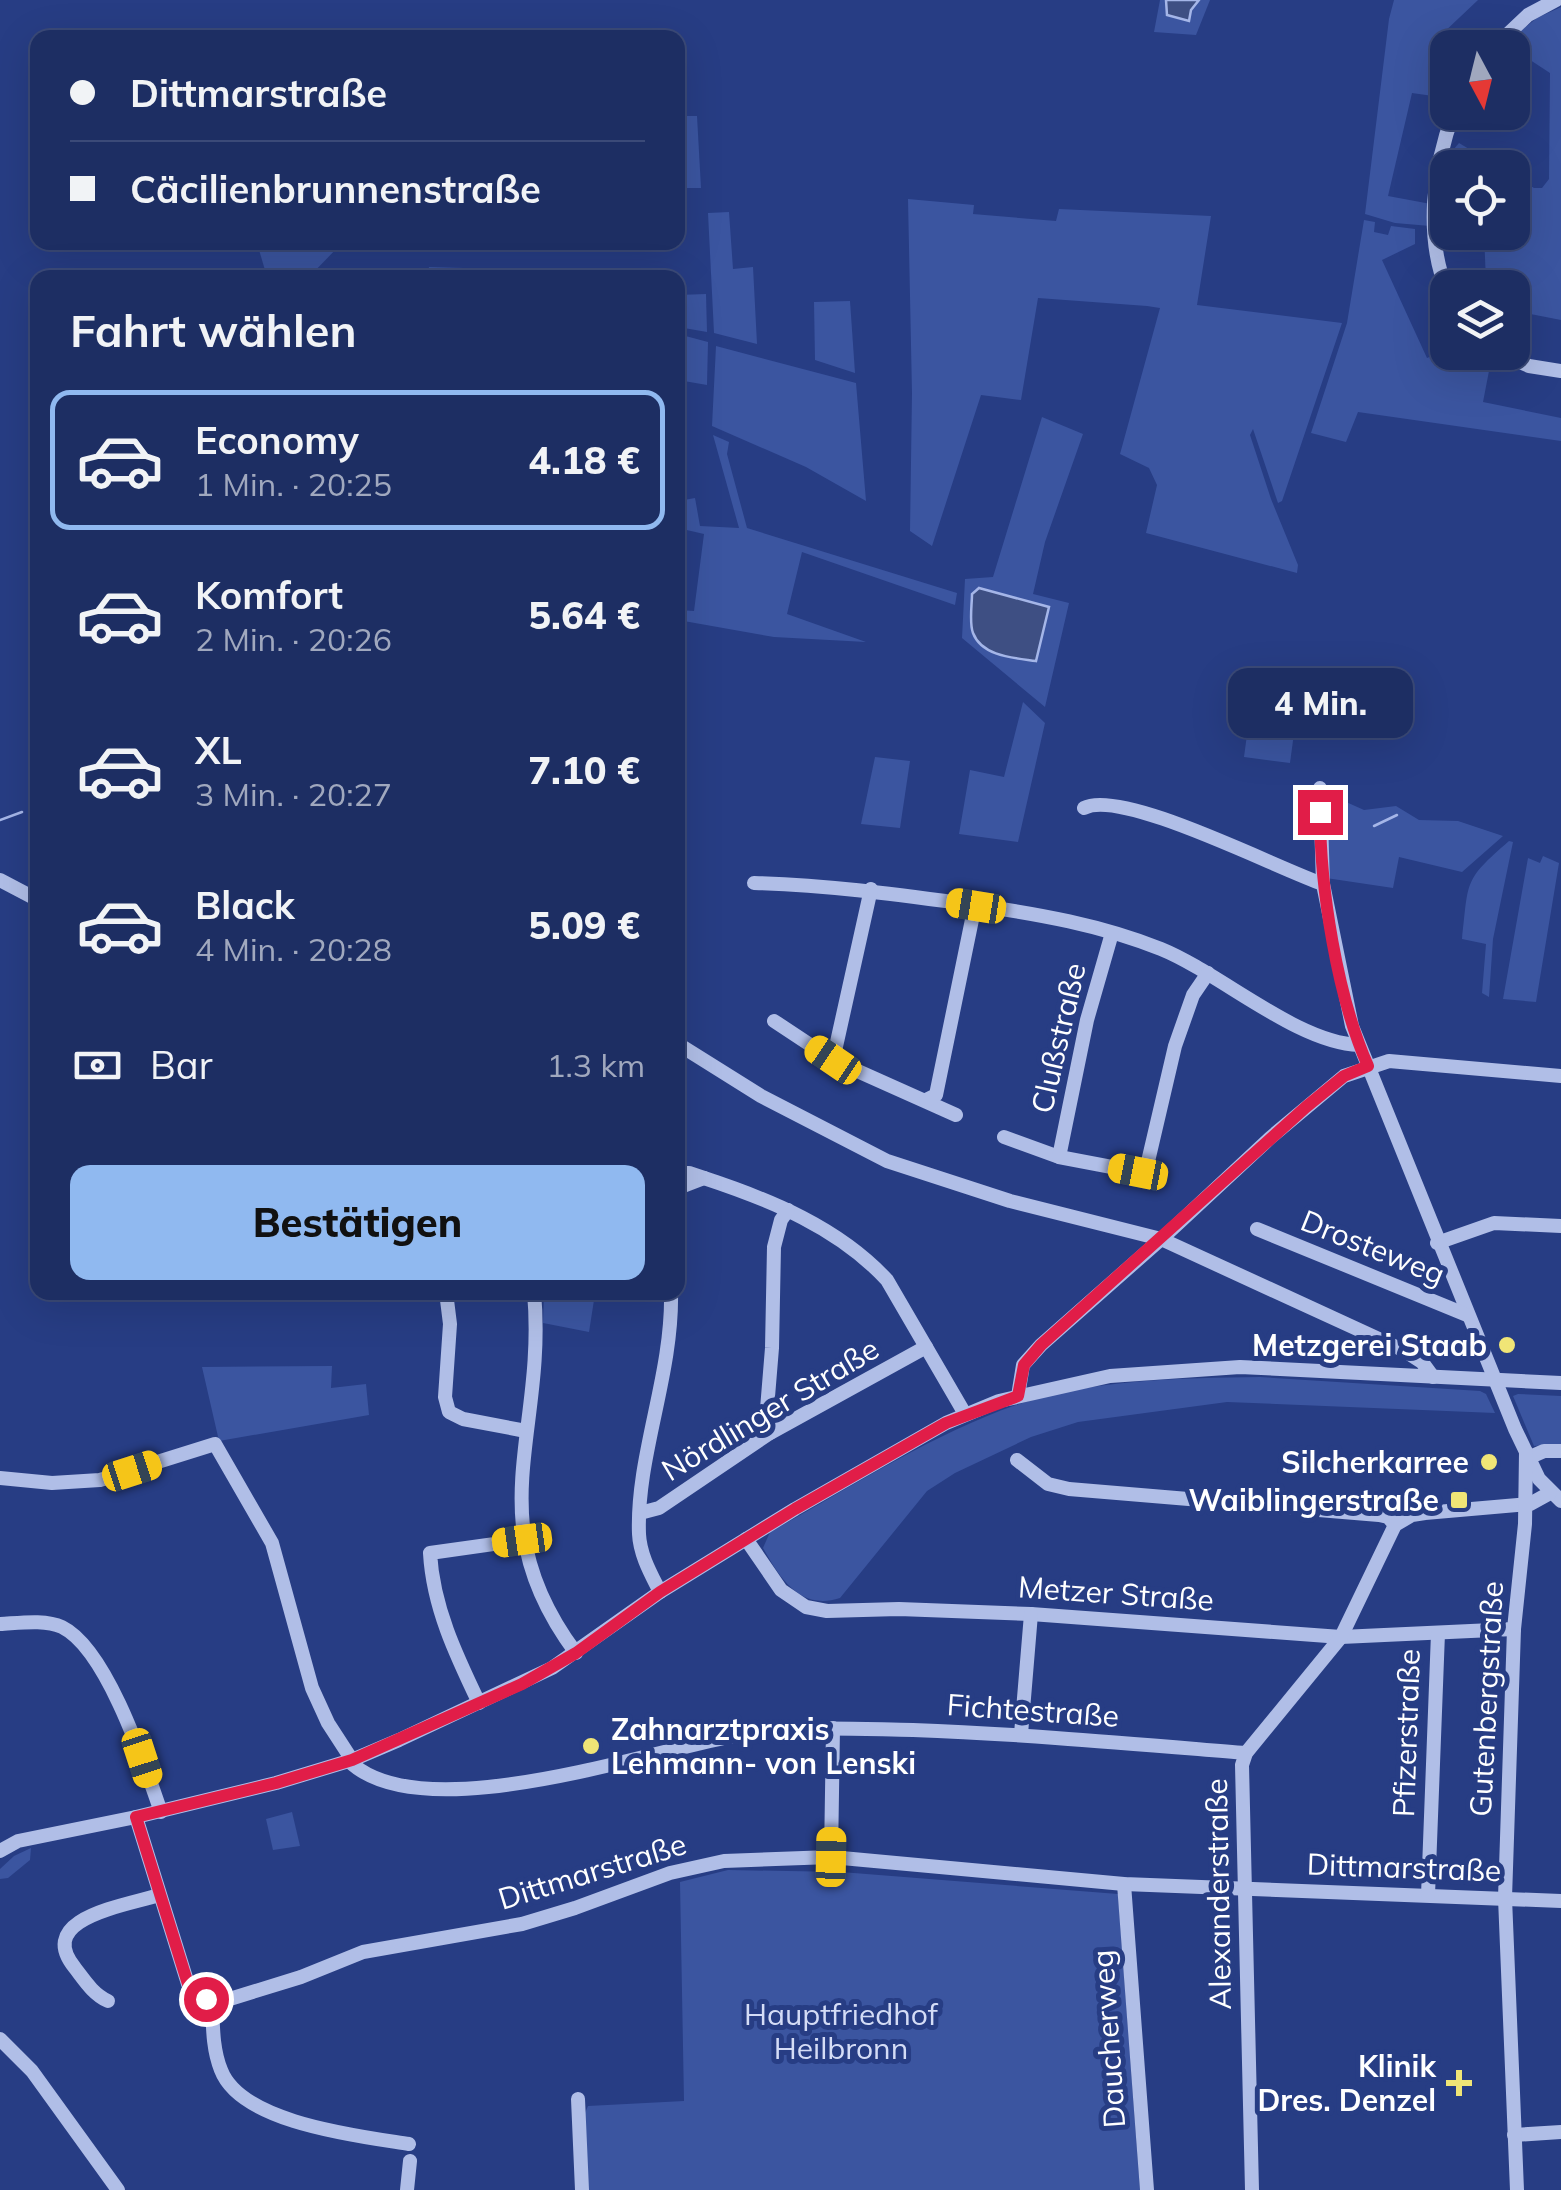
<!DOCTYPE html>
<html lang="de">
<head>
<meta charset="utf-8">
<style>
	:root { --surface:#1d2e63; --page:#253669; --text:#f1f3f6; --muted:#a0a8be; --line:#3b4a78; --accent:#90b9f0 }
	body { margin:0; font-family:Mulish,sans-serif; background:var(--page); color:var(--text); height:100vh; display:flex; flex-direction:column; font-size:38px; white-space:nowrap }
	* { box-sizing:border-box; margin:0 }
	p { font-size:32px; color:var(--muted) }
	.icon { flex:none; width:55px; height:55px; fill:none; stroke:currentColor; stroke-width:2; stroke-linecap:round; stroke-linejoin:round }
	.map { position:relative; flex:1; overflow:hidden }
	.details { position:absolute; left:30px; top:270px; width:655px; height:1030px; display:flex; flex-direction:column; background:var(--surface); border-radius:20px; box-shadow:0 10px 40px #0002,0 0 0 2px var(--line) }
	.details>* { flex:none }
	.banner { position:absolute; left:30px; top:30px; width:655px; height:220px; border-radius:20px; box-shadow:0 10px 40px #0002,0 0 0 2px var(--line); display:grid; align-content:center; height:220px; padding:0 40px; background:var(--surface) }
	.needle { width:65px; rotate:173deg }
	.controls { position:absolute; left:1430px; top:30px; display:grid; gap:20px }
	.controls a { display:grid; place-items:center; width:100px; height:100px; border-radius:20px; background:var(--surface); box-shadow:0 10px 40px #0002,0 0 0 2px var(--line); font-size:50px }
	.end { position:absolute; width:45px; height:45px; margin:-22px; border:12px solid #e11d48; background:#fff; box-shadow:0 0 0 5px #fff }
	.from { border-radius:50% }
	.bubble { position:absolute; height:70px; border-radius:20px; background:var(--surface); box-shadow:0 10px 40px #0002,0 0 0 2px var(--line); font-size:32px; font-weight:800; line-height:70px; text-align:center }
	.car { position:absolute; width:30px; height:60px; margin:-30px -15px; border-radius:12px; box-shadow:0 0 8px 2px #0007; background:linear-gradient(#f5c518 24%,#345 0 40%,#f5c518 0 76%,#345 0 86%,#f5c518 0) }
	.banner b { display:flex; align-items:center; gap:35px; height:95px; font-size:38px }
	.banner b+b { border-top:2px solid var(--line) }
	.banner i { width:25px; height:25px; background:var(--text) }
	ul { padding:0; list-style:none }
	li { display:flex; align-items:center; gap:30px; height:140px; margin:0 20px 15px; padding:0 20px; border:5px solid transparent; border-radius:20px }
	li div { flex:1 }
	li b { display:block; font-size:38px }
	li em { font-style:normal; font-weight:800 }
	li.current { border-color:var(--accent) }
	li>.icon { width:90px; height:90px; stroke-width:1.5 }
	h2 { padding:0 40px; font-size:45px; line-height:120px }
	.pay { display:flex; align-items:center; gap:25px; height:110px; padding:0 40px; font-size:38px }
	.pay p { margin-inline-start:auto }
	.action { display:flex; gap:20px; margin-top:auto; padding:20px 40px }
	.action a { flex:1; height:115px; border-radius:20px; background:var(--accent); color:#111; font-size:40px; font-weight:800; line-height:115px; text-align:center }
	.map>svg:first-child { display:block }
	.green { fill:#3b55a0 }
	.water { fill:#3e4f83; stroke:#a5b6e8; stroke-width:2.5 }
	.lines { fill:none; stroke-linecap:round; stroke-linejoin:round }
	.stream { stroke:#a5b6e8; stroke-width:2.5 }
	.minor { stroke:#b0bee7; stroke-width:14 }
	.route { stroke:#e11d48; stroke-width:12 }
	.poi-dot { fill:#f0e576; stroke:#273d84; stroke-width:4 }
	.labels { text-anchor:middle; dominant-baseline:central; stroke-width:10; stroke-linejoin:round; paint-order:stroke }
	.street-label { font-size:30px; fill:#fff; stroke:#273d84 }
	.poi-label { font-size:30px; font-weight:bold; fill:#fff; stroke:#273d84; text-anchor:end }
	.park-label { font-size:30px; fill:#d4dcf6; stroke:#273d84 }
</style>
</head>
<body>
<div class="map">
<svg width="1561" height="2190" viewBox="0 0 1561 2190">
	<rect width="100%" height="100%" fill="#273d84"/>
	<g class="green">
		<path d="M1160,0H1210L1196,35L1154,32Z"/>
		<path d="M1394,0H1478L1441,35L1451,47L1448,48L1447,98L1412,93L1388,196L1431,204L1430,226L1395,223L1365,214L1389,19Z"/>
		<path d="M1561,7V320L1520,312L1513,343L1512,288H1455L1486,282L1484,233L1512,232L1513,175L1534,188H1542L1549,179L1550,73L1512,48L1500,47L1537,18Z"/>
		<path d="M678,116H697L701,188H678Z"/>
		<path d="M1459,143L1499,167H1444L1448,156Z"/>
		<path d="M908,199L974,205L973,214L1056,221L1059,209L1211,216L1197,305L1342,323L1282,501L1278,503L1253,429L1250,435L1271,499L1298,565L1297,573L1146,533L1157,485L1149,468L1120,454L1160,308L1147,306L1038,298L1021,400L981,395L932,546L910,531L912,393Z"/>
		<path d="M729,212L733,269L753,267L757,344L714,333L708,213Z"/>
		<path d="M1364,220L1375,222L1374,232L1388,235L1391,226L1415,229V244L1382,260L1427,358L1447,350L1448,352L1468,353L1489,371L1483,402L1561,418V441L1358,412L1346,442L1311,433L1347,323Z"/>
		<path d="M257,243V242L342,243L308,278L267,277Z"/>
		<path d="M429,267L500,269L499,277H427Z"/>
		<path d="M706,294L707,332L678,327V295Z"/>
		<path d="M850,301L855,373L815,360L814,302Z"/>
		<path d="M678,334L708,342L707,385L678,380Z"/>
		<path d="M716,346L856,383L866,501L806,467L712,426Z"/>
		<path d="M1042,417L1083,434L1045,542L1033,594L1069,603L1045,707L962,638L965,579L993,577Z"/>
		<path d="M713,435L729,442L727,454L747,528L957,593L955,605L802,552L787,614L866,642L774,637L678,620V610L694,611L704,534L678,528V501L695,498L700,526L739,528Z"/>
		<path d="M1253,690L1299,696L1290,763L1244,757Z"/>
		<path d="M1023,702L1045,723L1018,842L959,834L970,770L1004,777Z"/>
		<path d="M875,757L910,761L900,828L861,824Z"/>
		<path d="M1326,793L1364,810L1396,806L1419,820L1458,821L1503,836L1462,872L1399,857L1393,888L1326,878Z"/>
		<path d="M1509,841L1513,842L1493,939L1489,997L1482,993L1486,944L1462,939C1469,880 1463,881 1509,841Z"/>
		<path d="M1543,856L1559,863L1536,1002L1503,999L1528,858L1540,863Z"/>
		<path d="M544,1293L594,1300L589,1332L543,1323Z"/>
		<path d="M332,1366L331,1388L366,1384L369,1415L219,1441L202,1367Z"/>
		<path d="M1260,1377L1480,1391L1486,1394L1495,1413L1227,1402L1078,1422L1031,1437L955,1473L927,1491L840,1598C800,1611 780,1578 763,1548L770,1532C850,1488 930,1435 1016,1405C1093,1379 1180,1378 1260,1377Z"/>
		<path d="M1518,1394L1561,1396V1444L1534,1446L1513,1396Z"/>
		<path d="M292,1812L300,1846L273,1850L266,1819Z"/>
		<path d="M31,1848L30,1860L8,1878L0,1879V1869L14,1856Z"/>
		<path d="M728,1870L841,1872L1118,1894L1140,2190H586L585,2113L588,2106L684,2101L680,1882Z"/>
	</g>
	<g class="water">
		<path d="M1166,0H1199L1191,10L1189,21L1167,15Z"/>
		<path d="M979,588L1049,607L1036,661C1016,658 982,657 973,633C969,623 972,605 972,594Z"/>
	</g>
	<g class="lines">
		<g class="stream">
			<path d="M32,808L38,806"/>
			<path d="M0,820L22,812"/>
			<path d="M1374,826L1397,815"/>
		</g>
		<g class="minor">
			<path d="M1493,48L1528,15L1556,0"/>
			<path d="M1448,293C1424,237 1433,167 1454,112"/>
			<path d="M1497,352L1529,366L1561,371"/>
			<path d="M1320,788L1323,884L1352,1026L1515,1429L1539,1479L1561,1501"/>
			<path d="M1084,808C1122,788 1278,869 1323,884"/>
			<path d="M0,880L38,900"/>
			<path d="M754,883C829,885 900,895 975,905C1038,914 1101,925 1161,949C1220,973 1297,1043 1359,1045"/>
			<path d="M774,1021L833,1060L956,1115"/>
			<path d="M678,1044L761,1096L887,1161L1010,1201L1161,1239L1405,1351L1422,1362L1433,1377"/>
			<path d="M833,1060L871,889"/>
			<path d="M926,1100L936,1095L975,905"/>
			<path d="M1004,1137L1059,1157L1138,1172L1146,1170L1175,1046L1193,995L1208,973"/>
			<path d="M1059,1157L1087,1020L1112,933"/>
			<path d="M678,1173H689L704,1178L678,1188"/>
			<path d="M704,1178C771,1200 839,1228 887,1280L965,1414"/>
			<path d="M1257,1229L1467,1315"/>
			<path d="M1437,1243L1494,1223L1561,1226"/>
			<path d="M446,1292L450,1324L445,1397L449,1412L463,1419L526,1431"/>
			<path d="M534,1292C547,1435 476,1519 576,1653"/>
			<path d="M1018,1396L1023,1365L1041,1345L1168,1233L1270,1138L1344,1076L1389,1061L1561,1076"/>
			<path d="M770,1433L766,1421L772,1348L774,1247L781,1220L788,1210"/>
			<path d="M1528,1458L1544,1451H1561"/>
			<path d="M1017,1460L1048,1484L1069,1489L1379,1515L1388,1517L1395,1525"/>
			<path d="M0,1478L52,1483L100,1480L215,1444L272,1543L312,1688L328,1723L352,1760"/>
			<path d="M640,1513L659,1508L770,1433L926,1347"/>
			<path d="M746,1539L781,1590L806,1607L827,1611L899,1609L1031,1614L1341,1637L1514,1629"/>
			<path d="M660,1592C651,1574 640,1555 639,1534C636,1456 673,1375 671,1292"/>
			<path d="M0,1624C19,1623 45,1619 62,1627C107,1649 145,1766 161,1812"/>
			<path d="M479,1703C456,1655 433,1607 430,1553L522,1540"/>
			<path d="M1021,1734L1031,1614"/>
			<path d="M349,1761C420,1831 648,1751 738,1735C796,1725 855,1729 913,1730C1024,1734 1135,1744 1246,1753"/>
			<path d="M136,1817L188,1984L206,1999L233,1998L301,1977L363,1952L522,1924L575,1908L670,1873L724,1861L831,1857L1124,1884L1561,1901"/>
			<path d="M0,1851L18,1841L136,1817L276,1783L352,1760L399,1740L552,1668L660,1592L795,1509L946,1423L999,1401L1110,1376L1240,1367L1561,1383"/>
			<path d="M831,1857L833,1728"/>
			<path d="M1124,1884L1147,2190"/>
			<path d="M1428,1895L1438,1633"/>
			<path d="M108,2001C93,1994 85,1981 75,1968C34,1918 125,1906 159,1895"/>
			<path d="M212,2001C213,2023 212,2048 221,2070C241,2123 358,2136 409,2144"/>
			<path d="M0,2039L32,2071L118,2190"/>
			<path d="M578,2099L582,2190"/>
			<path d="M1514,2135L1561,2132"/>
			<path d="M407,2190L410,2161"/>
			<path d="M1252,2190L1242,1765L1246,1753L1341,1637L1395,1525L1412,1515L1425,1513L1530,1504L1550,1493"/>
			<path d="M1517,2190L1505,1898L1514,1629L1525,1524L1526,1452"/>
		</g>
	</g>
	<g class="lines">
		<path class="route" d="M206,1999L188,1984L136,1817L276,1783L352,1760L522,1684L576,1653L660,1592L795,1509L946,1423L1018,1396L1024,1365L1041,1345L1306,1107L1344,1076L1368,1066C1337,996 1320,888 1320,812"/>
	</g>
	<g class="poi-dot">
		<circle cx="1507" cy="1345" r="10"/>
		<circle cx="1489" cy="1462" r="10"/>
		<rect x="1449" y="1490" width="20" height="20" rx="5"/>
		<circle cx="591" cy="1746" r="10"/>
		<path d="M1454 2068h10v10h10v10h-10v10h-10v-10h-10v-10h10z"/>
	</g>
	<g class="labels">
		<g class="street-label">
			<text transform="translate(1058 1038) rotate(-77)">Clußstraße</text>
			<text transform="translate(1373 1247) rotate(22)">Drosteweg</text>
			<text transform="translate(770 1409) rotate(-31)">Nördlinger Straße</text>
			<text transform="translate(1116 1593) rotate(4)">Metzer Straße</text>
			<text transform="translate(1486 1699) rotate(-87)">Gutenbergstraße</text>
			<text transform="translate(1033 1710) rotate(4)">Fichtestraße</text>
			<text transform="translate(1406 1733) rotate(-88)">Pfizerstraße</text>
			<text transform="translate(1404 1867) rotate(2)">Dittmarstraße</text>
			<text transform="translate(592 1871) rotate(-17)">Dittmarstraße</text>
			<text transform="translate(1218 1894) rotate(-91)">Alexanderstraße</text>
			<text transform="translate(1108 2039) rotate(-94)">Daucherweg</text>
		</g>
		<g class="poi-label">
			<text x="1487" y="1345">Metzgerei Staab</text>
			<text x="1469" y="1462">Silcherkarree</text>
			<text x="1439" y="1500">Waiblingerstraße</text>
			<text x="611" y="1729" text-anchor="start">Zahnarztpraxis<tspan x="611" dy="34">Lehmann- von Lenski</tspan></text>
			<text x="1436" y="2066">Klinik<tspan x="1436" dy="34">Dres. Denzel</tspan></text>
		</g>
		<g class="park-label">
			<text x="841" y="2014">Hauptfriedhof<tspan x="841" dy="34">Heilbronn</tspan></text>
		</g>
	</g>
</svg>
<div class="controls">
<a><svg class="needle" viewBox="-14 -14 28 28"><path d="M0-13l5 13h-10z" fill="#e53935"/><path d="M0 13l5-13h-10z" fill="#a0a8be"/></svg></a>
<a><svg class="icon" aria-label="locate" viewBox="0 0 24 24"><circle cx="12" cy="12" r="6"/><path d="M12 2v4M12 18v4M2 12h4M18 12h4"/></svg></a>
<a><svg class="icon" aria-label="layers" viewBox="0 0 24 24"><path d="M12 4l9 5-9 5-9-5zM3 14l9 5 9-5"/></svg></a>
</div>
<i class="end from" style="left:206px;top:1999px"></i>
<i class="end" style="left:1320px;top:812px"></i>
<div class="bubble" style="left:1228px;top:668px;width:185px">4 Min.</div>
<i class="car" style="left:976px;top:906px;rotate:279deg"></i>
<i class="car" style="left:833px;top:1060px;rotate:304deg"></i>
<i class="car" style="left:1138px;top:1172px;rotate:281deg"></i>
<i class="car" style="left:132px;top:1471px;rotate:72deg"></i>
<i class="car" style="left:522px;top:1540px;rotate:262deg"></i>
<i class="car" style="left:142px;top:1758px;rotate:162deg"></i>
<i class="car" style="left:831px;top:1857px;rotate:1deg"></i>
<div class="banner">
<b><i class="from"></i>Dittmarstraße</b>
<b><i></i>Cäcilienbrunnenstraße</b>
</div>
<section class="details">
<h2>Fahrt wählen</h2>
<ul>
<li class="current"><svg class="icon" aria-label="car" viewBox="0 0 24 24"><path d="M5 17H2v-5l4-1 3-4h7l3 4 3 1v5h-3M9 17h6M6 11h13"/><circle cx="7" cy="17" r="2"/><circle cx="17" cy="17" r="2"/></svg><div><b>Economy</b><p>1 Min. · 20:25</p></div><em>4.18 €</em></li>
<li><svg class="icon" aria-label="car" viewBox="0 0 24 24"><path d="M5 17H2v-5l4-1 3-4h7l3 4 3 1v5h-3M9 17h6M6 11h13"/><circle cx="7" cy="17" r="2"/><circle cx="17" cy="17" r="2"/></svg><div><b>Komfort</b><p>2 Min. · 20:26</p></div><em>5.64 €</em></li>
<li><svg class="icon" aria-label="car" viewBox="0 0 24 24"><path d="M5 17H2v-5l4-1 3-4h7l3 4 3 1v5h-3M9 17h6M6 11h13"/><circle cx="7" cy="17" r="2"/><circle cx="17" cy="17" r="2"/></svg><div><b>XL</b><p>3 Min. · 20:27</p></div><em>7.10 €</em></li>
<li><svg class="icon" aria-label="car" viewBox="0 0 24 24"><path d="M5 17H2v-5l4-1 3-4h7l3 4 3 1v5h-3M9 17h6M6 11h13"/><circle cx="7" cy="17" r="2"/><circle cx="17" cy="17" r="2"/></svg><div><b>Black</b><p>4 Min. · 20:28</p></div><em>5.09 €</em></li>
</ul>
<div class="pay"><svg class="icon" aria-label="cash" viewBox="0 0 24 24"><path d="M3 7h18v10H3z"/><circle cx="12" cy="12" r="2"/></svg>Bar<p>1.3 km</p></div>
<div class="action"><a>Bestätigen</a></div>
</section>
</div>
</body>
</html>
